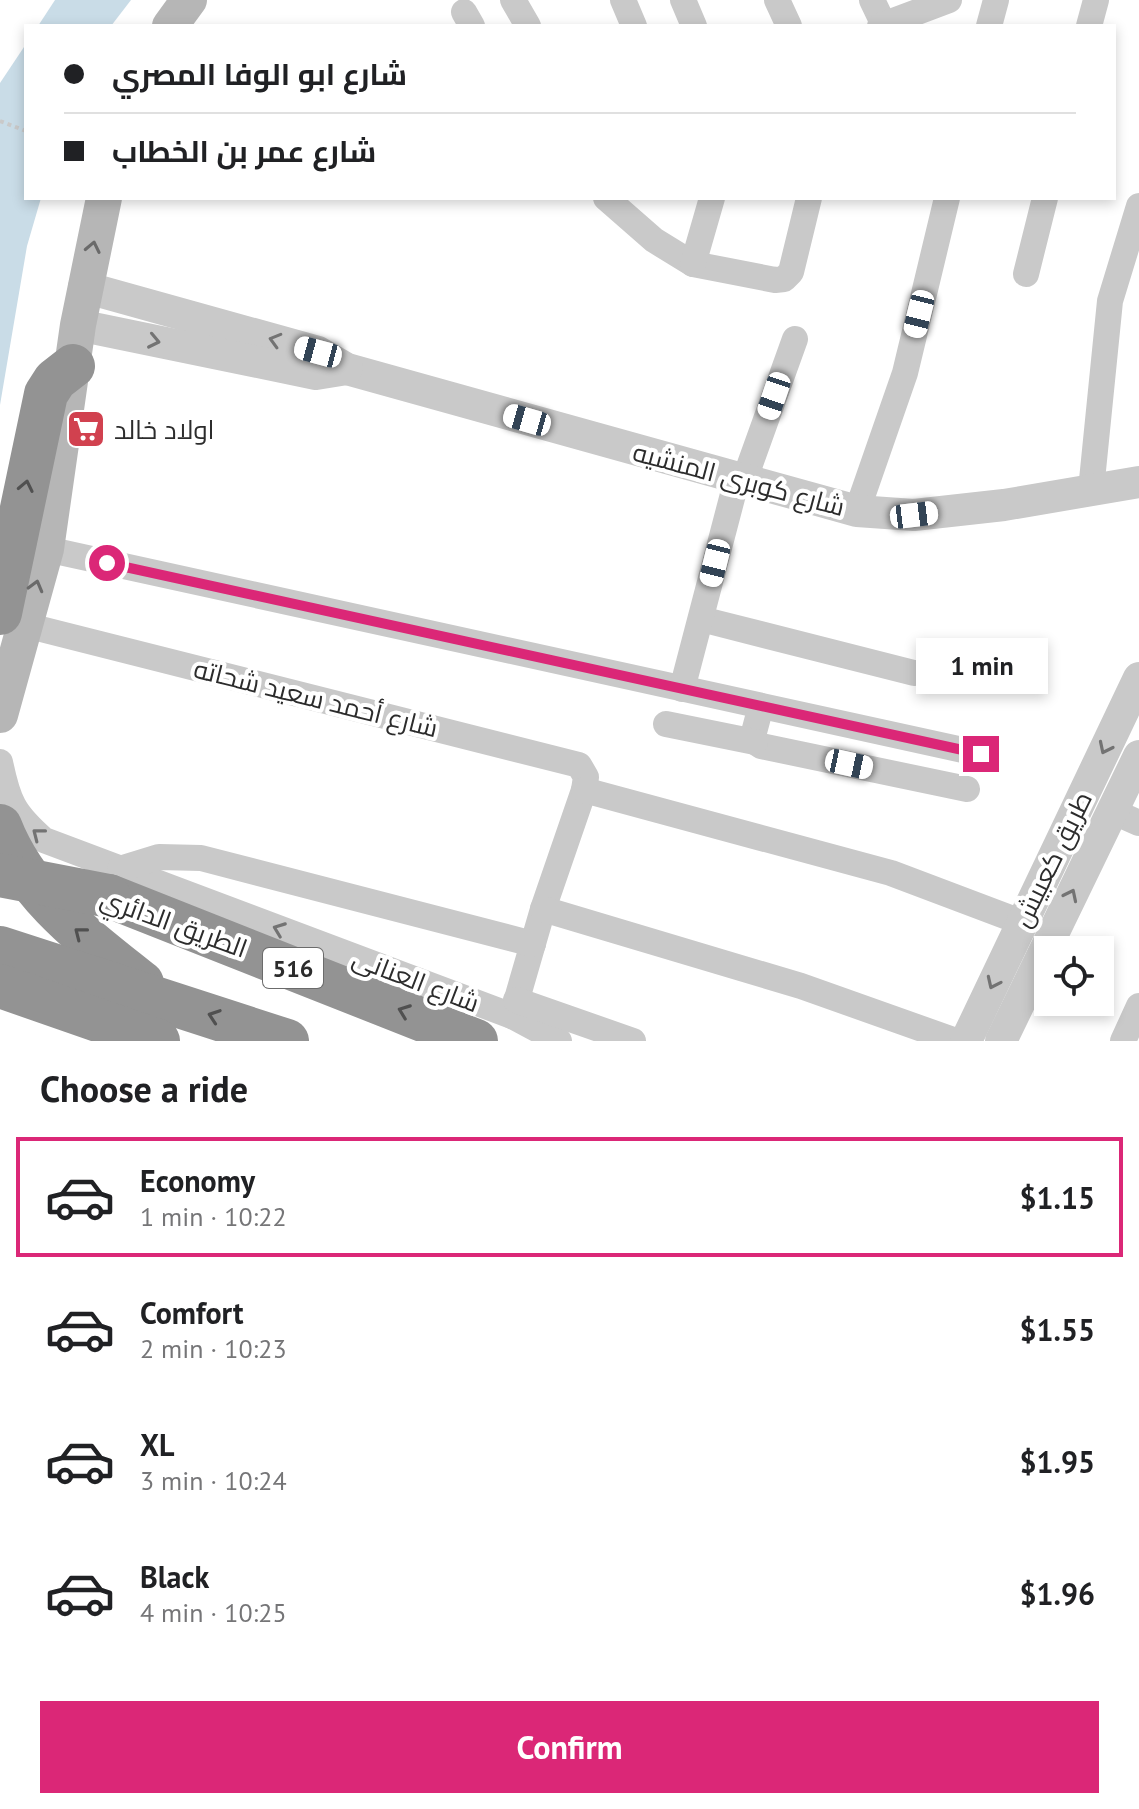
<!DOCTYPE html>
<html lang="en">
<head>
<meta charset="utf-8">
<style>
	:root { --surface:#fff; --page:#f6f6f6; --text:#202124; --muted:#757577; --line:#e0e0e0; --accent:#db2777 }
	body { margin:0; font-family:"PT Sans",Cairo,sans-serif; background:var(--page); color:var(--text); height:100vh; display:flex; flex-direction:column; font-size:30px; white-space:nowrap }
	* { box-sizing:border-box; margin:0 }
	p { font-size:26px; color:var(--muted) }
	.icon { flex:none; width:44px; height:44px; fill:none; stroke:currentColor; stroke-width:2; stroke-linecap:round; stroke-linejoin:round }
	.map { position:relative; height:1041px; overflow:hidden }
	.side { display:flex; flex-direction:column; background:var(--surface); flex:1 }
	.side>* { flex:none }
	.banner { position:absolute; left:24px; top:24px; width:1092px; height:176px; border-radius:0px; box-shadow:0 4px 12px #0003; display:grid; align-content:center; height:176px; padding:0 40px; background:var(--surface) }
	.controls { position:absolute; left:1034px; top:936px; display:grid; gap:16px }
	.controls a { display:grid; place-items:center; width:80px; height:80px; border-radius:0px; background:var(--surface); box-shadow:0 4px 12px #0003; font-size:40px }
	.end { position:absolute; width:36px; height:36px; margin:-18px; border:10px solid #db2777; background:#fff; box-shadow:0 0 0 4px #fff }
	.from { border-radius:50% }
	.bubble { position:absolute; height:56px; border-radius:0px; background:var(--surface); box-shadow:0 4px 12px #0003; font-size:26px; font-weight:700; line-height:56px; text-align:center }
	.car { position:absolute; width:24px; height:48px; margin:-24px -12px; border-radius:10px; box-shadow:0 0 6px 2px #0007; background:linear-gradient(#fff 24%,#345 0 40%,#fff 0 76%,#345 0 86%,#fff 0) }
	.banner b { display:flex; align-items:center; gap:28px; height:76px; font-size:30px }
	.banner b+b { border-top:2px solid var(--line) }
	.banner i { width:20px; height:20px; background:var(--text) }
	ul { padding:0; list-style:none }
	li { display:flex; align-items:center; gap:24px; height:120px; margin:0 16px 12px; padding:0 24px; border:4px solid transparent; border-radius:0px }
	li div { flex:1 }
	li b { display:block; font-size:30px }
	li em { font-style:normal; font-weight:700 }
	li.current { border-color:var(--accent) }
	li>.icon { width:72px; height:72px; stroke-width:1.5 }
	h2 { padding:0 40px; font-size:36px; line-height:96px }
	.action { display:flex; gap:16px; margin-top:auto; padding:16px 40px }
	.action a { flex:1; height:92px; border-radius:0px; background:var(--accent); color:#fff; font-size:32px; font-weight:700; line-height:92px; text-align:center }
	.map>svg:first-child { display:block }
	.water { fill:#c9dce7 }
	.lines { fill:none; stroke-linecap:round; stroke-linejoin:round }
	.path { stroke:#c9c9c9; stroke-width:4; stroke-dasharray:4 4; stroke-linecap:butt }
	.minor { stroke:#c9c9c9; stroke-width:26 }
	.tertiary { stroke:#c9c9c9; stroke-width:32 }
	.secondary { stroke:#b6b6b6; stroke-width:36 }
	.motorway { stroke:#939393; stroke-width:44 }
	.motorway-bridge { stroke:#939393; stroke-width:44 }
	.oneway { stroke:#6a6a6a }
	.oneway2 { stroke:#737373 }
	.oneway3 { stroke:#505050 }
	.route { stroke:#db2777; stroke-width:10 }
	.labels { text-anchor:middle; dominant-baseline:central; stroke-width:8; stroke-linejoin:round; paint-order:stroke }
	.shield { fill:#fff; stroke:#6b6b6b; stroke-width:2 }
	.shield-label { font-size:24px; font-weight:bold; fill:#2c2c2c }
	.poi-label { font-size:26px; fill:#2c2c2c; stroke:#fff; text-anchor:start }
	.street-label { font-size:26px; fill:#2c2c2c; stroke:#fff }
</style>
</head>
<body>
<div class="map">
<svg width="1139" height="1041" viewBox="0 0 1139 1041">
	<rect width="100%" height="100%" fill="#fff"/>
	<g class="water">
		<path d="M55,0H131L111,26H38Z"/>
		<path d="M26,44V198H41L27,246L0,405V83Z"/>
	</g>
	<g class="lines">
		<path class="path" d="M0,121L26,131"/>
		<g class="minor">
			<path d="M513,0L528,26"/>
			<path d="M623,0L634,26"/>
			<path d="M683,0L694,26"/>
			<path d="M777,0L789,26"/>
			<path d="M872,0L884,25"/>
			<path d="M464,12L472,26"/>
			<path d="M880,26L949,0"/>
			<path d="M989,26L996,0"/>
			<path d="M1089,26L1096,0"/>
			<path d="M606,198L654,240L693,264L775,280L784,279L791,272L809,198"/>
			<path d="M693,264L712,198"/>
			<path d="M1026,274L1045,198"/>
			<path d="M744,481L795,339"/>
			<path d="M1091,490L1110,301L1139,206"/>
			<path d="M857,511L905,373L947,198"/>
			<path d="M46,549L981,754"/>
			<path d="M701,619L914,673"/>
			<path d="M25,625L579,765L586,777L584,790L543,909L512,1016"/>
			<path d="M682,689L737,479"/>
			<path d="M761,706L753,736L755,742L761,746L967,789"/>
			<path d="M666,724L755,742"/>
			<path d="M0,762C8,801 13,813 44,840L512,1016L559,1041"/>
			<path d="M584,790L891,873L1021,922"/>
			<path d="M1112,811L1139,823"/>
			<path d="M120,869L159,857L201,858L533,944"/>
			<path d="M543,909L801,986L956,1041"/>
			<path d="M516,1000L633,1041"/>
			<path d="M1123,1041L1139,1006"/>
		</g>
		<g class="tertiary">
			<path d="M84,287L318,352L347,369L857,511L914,515L1004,505L1139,482"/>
			<path d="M78,325L316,374L347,369"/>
			<path d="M966,1041L1139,678"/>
			<path d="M1001,1041L1139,756"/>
		</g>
		<g class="secondary">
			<path d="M170,26L189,0"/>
			<path d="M0,715L46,549L78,325L104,198"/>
		</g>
		<g class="motorway">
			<path d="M0,613L46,394L55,380L73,366"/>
			<path d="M0,826C27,896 86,938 142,983"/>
			<path d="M109,896L476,1041"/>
			<path d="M0,948L287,1041"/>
			<path d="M0,986L158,1041"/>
		</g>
		<path class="motorway-bridge" d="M0,875L109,896"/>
	</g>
	<defs><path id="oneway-chevron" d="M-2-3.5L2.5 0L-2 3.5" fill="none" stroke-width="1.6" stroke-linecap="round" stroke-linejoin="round" transform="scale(2)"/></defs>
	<g class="oneway">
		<use href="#oneway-chevron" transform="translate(93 247) rotate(-78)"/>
		<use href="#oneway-chevron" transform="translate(36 586) rotate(-75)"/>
	</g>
	<g class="oneway2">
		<use href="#oneway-chevron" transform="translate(275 340) rotate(-164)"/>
		<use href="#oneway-chevron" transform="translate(154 341) rotate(12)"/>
		<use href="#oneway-chevron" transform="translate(1105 748) rotate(116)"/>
		<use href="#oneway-chevron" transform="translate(38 834) rotate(-142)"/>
		<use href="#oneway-chevron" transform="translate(1071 895) rotate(-64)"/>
		<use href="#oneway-chevron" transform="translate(279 929) rotate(-159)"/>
		<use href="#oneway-chevron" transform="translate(993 983) rotate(115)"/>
	</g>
	<g class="oneway3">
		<use href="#oneway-chevron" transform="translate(26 486) rotate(-78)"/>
		<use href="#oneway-chevron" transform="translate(80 933) rotate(-142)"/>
		<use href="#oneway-chevron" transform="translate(404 1011) rotate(-159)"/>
		<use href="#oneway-chevron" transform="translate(214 1016) rotate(-161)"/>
	</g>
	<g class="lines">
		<path class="route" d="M107,563L981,754"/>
	</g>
	<defs>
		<symbol id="supermarket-square" viewBox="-11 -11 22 22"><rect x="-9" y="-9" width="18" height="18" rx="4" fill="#d1414f" stroke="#fff"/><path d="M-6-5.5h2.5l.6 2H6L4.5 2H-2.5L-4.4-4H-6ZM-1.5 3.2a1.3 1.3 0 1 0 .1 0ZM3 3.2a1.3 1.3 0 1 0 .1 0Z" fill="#fff"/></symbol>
	</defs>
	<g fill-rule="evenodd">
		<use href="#supermarket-square" x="64" y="407" width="44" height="44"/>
	</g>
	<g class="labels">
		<rect class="shield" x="263" y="948" width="60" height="40" rx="6"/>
		<g class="shield-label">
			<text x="293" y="968">516</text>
		</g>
		<g class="poi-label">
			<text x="114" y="429">اولاد خالد</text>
		</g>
		<g class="street-label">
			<text transform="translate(739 479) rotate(15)">شارع كوبرى المنشيه</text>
			<text transform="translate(316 698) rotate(14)">شارع أحمد سعيد شحاته</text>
			<text transform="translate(1052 859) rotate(-64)">طريق كعبيش</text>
			<text transform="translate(174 923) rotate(20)">الطريق الدائري</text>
			<text transform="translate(416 980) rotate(21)">شارع العنانى</text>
		</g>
	</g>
</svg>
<div class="controls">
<a><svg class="icon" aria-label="locate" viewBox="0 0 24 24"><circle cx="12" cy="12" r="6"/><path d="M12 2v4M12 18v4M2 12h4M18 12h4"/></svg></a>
</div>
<i class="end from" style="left:107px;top:563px"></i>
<i class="end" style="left:981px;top:754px"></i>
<div class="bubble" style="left:916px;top:638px;width:132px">1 min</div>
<i class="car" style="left:919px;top:314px;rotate:194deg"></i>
<i class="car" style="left:318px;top:352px;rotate:285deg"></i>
<i class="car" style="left:774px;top:396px;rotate:199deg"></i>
<i class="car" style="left:527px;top:420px;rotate:286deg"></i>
<i class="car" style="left:914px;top:515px;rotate:83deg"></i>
<i class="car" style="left:715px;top:563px;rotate:194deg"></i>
<i class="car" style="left:849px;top:764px;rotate:102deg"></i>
<div class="banner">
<b><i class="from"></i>شارع ابو الوفا المصري</b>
<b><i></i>شارع عمر بن الخطاب</b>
</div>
</div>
<section class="side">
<h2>Choose a ride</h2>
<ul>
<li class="current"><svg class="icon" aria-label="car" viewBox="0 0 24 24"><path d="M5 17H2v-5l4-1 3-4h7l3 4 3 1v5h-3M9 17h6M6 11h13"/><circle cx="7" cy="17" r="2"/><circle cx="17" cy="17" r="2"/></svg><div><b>Economy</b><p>1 min · 10:22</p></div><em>$1.15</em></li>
<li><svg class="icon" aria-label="car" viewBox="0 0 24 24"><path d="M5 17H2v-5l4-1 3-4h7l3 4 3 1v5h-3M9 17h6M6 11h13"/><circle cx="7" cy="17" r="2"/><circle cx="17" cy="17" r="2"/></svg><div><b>Comfort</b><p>2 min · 10:23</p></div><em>$1.55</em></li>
<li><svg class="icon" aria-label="car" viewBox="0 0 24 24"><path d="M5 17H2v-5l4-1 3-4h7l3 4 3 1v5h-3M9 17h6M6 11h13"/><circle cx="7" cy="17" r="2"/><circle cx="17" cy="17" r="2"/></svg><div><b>XL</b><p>3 min · 10:24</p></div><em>$1.95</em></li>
<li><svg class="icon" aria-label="car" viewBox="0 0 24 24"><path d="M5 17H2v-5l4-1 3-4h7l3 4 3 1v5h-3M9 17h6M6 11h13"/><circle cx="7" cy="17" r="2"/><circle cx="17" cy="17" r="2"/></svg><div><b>Black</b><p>4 min · 10:25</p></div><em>$1.96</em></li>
</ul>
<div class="action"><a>Confirm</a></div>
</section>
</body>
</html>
